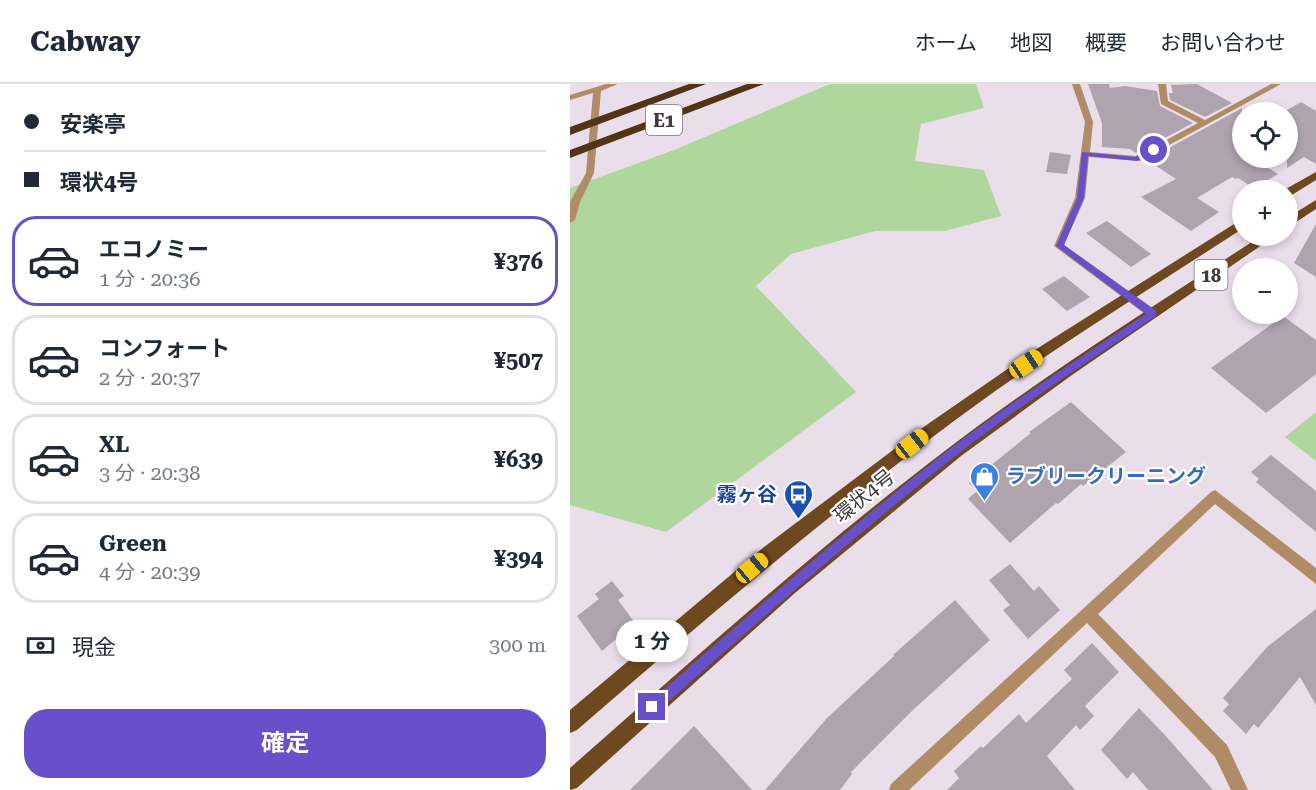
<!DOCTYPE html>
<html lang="ja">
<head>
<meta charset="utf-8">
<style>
	:root { --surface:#fff; --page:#f6f6f7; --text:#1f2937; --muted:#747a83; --line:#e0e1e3; --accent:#6750c9 }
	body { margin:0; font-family:"Roboto Serif","Noto Sans JP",serif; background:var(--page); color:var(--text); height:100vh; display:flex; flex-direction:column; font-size:22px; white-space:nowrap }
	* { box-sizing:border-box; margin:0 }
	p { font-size:20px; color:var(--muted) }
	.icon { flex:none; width:33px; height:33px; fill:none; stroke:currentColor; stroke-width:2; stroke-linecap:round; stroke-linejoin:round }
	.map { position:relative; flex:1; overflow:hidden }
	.sheet { display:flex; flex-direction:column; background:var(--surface); width:570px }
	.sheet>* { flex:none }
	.top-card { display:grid; align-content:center; height:132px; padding:0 24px; background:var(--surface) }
	.controls { position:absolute; left:662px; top:18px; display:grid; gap:12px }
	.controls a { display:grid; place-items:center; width:66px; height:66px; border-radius:50%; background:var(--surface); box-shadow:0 3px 9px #0003; font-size:30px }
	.end { position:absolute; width:27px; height:27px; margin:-14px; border:8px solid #6750c9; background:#fff; box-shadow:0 0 0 3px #fff }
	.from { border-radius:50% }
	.bubble { position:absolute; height:42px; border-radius:21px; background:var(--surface); box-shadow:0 3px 9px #0003; font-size:20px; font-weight:700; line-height:42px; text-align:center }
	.car { position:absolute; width:18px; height:36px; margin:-18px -9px; border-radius:8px; box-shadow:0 0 4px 2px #0007; background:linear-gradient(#f5c518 24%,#345 0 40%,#f5c518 0 76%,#345 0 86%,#f5c518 0) }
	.top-card b { display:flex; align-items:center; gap:21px; height:57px; font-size:22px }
	.top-card b+b { border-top:2px solid var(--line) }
	.top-card i { width:15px; height:15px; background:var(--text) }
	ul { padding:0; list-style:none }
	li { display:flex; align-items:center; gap:18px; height:90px; margin:0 12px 9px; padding:0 12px; border:3px solid var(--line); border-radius:24px }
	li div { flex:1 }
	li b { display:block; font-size:22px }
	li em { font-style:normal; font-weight:700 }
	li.current { border-color:var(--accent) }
	li>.icon { width:54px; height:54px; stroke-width:1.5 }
	.pay { display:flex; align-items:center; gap:15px; height:66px; padding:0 24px; font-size:22px }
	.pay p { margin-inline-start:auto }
	.button { display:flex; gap:12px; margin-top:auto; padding:12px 24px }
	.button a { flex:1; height:69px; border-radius:24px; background:var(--accent); color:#fff; font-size:24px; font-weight:700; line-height:69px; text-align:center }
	header { display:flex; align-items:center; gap:36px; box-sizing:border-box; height:84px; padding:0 30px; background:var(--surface); border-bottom:2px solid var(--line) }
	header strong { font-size:28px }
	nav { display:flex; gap:33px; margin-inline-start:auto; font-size:21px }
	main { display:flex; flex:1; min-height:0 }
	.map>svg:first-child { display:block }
	.green { fill:#aed69d }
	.building { fill:#aea3af }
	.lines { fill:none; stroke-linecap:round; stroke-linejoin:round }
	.street { fill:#af8b66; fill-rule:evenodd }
	.primary { fill:#6e481e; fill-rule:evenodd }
	.highway { fill:#503415; fill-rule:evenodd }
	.route { fill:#6750c9 }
	.labels { text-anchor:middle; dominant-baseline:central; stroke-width:4.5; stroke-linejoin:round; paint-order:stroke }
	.shield { fill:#fff; stroke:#797579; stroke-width:1.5 }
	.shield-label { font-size:18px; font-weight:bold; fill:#3f3a3f }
	.shop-label { font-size:20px; font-weight:bold; fill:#366cbe; stroke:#fff; text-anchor:start }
	.transit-label { font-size:20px; font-weight:bold; fill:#164399; stroke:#fff; text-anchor:end }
	.street-label { font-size:20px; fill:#3f3a3f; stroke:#fff }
</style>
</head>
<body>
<header>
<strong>Cabway</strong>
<nav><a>ホーム</a><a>地図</a><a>概要</a><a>お問い合わせ</a></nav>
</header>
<main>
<section class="sheet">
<div class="top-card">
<b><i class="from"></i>安楽亭</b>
<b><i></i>環状4号</b>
</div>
<ul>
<li class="current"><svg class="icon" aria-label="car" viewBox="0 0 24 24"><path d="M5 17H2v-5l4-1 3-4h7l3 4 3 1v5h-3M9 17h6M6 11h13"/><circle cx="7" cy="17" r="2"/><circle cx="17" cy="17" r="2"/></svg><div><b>エコノミー</b><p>1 分 · 20:36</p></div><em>¥376</em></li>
<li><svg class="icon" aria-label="car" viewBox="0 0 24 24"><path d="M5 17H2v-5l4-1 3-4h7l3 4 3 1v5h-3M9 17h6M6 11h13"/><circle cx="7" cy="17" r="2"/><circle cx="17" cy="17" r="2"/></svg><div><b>コンフォート</b><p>2 分 · 20:37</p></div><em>¥507</em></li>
<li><svg class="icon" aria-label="car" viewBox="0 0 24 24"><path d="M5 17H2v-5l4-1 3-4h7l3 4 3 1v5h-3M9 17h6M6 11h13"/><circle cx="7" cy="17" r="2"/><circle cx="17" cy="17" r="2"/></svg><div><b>XL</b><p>3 分 · 20:38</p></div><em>¥639</em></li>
<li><svg class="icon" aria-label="car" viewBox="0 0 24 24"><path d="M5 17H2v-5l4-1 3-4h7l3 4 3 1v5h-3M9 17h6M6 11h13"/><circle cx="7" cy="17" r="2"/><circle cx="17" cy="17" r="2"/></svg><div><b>Green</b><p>4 分 · 20:39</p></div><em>¥394</em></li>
</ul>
<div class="pay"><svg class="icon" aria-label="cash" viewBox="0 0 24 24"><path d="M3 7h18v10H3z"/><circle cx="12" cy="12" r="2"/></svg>現金<p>300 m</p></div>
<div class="button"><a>確定</a></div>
</section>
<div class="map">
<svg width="746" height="706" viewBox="0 0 746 706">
	<rect width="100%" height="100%" fill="#ebdeeb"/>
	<g class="green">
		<path d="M260,0H406L414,24L351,40L345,77L414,86L431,132L375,147H305L221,170L186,202L286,308L96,448L0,421V104L104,66Z"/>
		<path d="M746,328V377L715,353Z"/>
	</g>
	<g class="building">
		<path d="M518,0H539L540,4L555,2L587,7L590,22L623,39L566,69L560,65L532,63V39Z"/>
		<path d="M627,0L662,19L635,33L600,16L599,9H603L601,1Z"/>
		<path d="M731,18L746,27V80L734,73L717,84V26Z"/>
		<path d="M672,24V74H682L708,90L684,104L668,94L665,95L662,93L627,114L649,128L621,147L571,113L606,95L577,76Z"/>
		<path d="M480,68L501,71L497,90L476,88Z"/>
		<path d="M537,137L581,170L561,183L516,149Z"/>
		<path d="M746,140V193L724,179Z"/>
		<path d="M494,192L520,213L497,227L472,205Z"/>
		<path d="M713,232L746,256V290L696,329L641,284Z"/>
		<path d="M501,318L556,368L513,402L511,400L488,420L486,419L440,459L398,415L407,407L399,399L461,349L459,348Z"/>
		<path d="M701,371L746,407V448L686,398L689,395L681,388Z"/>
		<path d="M440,480L464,507L469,502L490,526L458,555L433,526L440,521L419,496Z"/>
		<path d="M42,497L54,512L48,516L65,539L32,567L7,532L29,515L25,510Z"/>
		<path d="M385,516L420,556L344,625L281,688L282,690L270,706H195L257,634L324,572L323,571Z"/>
		<path d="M746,525V621L730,593L688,644L684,640L676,650L653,627L659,620L653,614L697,563Z"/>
		<path d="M522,559L549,588L515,622L524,632L510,646L506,641L477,672L505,706H377L389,694L384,687L411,662L413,664L449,630L456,639L502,595L494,586Z"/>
		<path d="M569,624L595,651L643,706H578L563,688L557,695L531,666Z"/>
		<path d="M124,642L182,706H60Z"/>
	</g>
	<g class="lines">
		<g class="street">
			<path d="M36,0H48L31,7L24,89L10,118L5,136L0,139V118L16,89L23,9L0,16V11Z"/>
			<path d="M502,0H510L523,38L520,68L566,72L628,39L591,20L588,0H596L598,17L635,36L701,0H711L570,77L519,73L515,114L494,161L587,227L588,230L587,233H579L484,162L505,114L515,38Z"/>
			<path d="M645,406L746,484V500L645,420L528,530L657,661L678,706H661L645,673L517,539L339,706H319L321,700L641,408Z"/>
		</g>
		<g class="primary">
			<path d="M746,88V96L717,114V106H714Z"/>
			<path d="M746,116V125L717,144V134Z"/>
			<path d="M672,135V145C569,212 462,277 364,352C240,445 124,545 7,646L0,649V626L194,463L355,342L468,264Z"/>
			<path d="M691,152H705L502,291L391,372L225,509L7,704L0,706V684C125,574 248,463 380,363C480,287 587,220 691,152Z"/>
		</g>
		<g class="highway">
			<path d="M119,0H136L0,51V43Z"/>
			<path d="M177,0H194L0,74V66Z"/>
		</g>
	</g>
	<path class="route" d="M581,65L587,66L567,77L518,72L514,114L494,161L586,227V232C519,277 451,321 388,370C284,452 186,540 87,628L82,629L78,628L76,623L78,619C177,532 277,445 381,364C444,316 511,273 576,230L486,162L507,114L512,68L565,73Z"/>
	<defs>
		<symbol id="shop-pin" viewBox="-11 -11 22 30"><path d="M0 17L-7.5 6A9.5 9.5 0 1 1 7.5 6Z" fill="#3f7fe0" stroke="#fff"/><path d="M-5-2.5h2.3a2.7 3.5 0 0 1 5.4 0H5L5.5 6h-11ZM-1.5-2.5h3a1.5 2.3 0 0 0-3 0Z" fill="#fff"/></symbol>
		<symbol id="bus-pin" viewBox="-11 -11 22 30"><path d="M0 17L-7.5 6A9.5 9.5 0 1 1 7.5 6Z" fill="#1a4fb4" stroke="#fff"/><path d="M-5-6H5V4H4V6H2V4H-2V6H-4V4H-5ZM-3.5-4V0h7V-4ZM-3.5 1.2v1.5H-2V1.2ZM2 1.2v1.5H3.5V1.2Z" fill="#fff"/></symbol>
	</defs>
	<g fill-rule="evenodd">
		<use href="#shop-pin" x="398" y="376" width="33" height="45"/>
		<use href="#bus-pin" x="212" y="394" width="33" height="45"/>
	</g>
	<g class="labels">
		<g class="shield">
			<rect x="76" y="21" width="36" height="30" rx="4.5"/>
			<rect x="624.5" y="176" width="33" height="30" rx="4.5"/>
		</g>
		<g class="shield-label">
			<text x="94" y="36">E1</text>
			<text x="641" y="191">18</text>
		</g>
		<g class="shop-label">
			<text x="436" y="392">ラブリークリーニング</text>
		</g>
		<g class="transit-label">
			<text x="207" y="410">霧ヶ谷</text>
		</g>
		<g class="street-label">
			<text transform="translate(294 412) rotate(-39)">環状4号</text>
		</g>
	</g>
</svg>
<div class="controls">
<a><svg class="icon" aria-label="locate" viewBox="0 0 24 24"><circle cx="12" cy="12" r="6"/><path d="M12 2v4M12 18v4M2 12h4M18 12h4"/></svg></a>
<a>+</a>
<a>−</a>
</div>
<i class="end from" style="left:584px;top:66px"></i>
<i class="end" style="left:82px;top:623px"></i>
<div class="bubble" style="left:46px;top:536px;width:72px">1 分</div>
<i class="car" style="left:456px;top:280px;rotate:56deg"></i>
<i class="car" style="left:342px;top:360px;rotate:52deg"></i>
<i class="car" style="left:182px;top:484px;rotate:50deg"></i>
</div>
</main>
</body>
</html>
